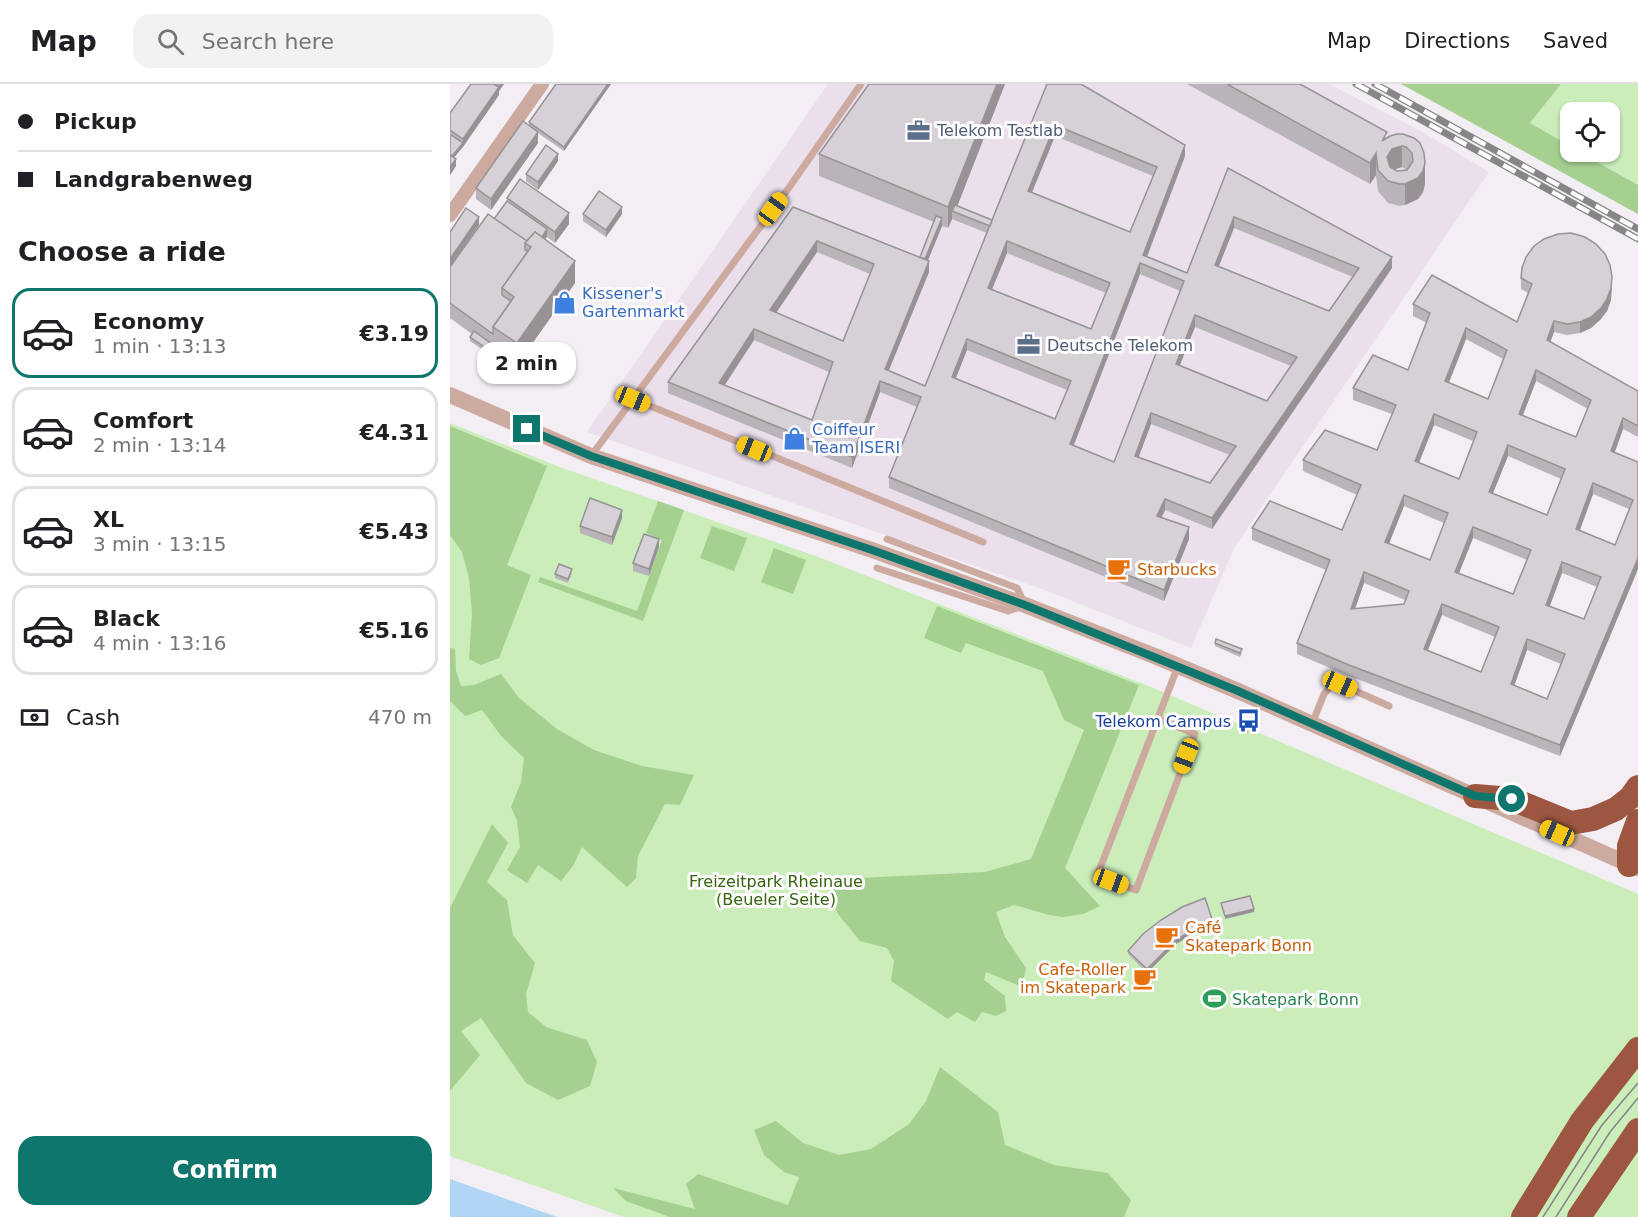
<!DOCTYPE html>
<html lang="en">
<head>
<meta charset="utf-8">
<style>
	:root { --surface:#fff; --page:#f2f2f2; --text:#202124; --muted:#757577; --line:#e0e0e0; --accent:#0f766e }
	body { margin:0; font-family:"DejaVu Sans",sans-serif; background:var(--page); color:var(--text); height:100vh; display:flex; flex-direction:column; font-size:22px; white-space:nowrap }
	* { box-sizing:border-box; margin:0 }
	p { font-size:20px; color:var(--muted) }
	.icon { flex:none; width:33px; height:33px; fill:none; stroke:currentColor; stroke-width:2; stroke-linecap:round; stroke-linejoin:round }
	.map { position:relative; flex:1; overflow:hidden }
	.drawer { display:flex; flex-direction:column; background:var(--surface); width:450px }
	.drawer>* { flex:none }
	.guide { display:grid; align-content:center; height:132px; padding:0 18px; background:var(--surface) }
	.buttons { position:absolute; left:1110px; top:18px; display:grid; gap:12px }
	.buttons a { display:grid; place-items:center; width:60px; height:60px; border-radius:12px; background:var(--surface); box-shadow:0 2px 4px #0004; font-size:30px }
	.end { position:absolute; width:27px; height:27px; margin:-14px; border:8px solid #0f766e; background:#fff; box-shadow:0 0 0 3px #fff }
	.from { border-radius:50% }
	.bubble { position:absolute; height:42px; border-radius:18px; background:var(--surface); box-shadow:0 2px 4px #0004; font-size:20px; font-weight:700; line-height:42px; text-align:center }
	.car { position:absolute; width:18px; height:36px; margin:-18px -9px; border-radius:8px; box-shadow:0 0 4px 2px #0007; background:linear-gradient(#f5c518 24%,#345 0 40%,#f5c518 0 76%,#345 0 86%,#f5c518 0) }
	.guide b { display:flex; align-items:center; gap:21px; height:57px; font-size:22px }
	.guide b+b { border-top:2px solid var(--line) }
	.guide i { width:15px; height:15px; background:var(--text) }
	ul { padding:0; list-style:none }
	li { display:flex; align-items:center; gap:18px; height:90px; margin:0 12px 9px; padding:0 6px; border:3px solid var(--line); border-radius:18px }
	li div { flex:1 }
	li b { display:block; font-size:22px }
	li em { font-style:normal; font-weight:700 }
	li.active { border-color:var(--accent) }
	li>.icon { width:54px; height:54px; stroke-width:1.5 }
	h2 { padding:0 18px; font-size:27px; line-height:72px }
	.pay { display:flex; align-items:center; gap:15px; height:66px; padding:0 18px; font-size:22px }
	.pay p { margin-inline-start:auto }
	.cta { display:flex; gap:12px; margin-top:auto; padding:12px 18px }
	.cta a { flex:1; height:69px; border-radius:18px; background:var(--accent); color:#fff; font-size:24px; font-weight:700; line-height:69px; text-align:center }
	header { display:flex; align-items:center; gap:36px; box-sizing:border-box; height:84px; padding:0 30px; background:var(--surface); border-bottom:2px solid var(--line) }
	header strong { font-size:28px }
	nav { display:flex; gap:33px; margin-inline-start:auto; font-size:21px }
	.search { width:420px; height:54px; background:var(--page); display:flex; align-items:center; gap:15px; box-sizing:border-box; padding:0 21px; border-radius:18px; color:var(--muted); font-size:22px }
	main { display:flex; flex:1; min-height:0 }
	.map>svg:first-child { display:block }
	.built { fill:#eadfeb }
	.green { fill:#caedba }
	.forest { fill:#a5d090 }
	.water { fill:#b1d6f5 }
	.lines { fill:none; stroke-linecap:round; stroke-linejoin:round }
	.service { stroke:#cdaa9f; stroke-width:7 }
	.minor { stroke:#cdaa9f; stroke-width:14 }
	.tertiary { stroke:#cdaa9f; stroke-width:16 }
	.motorway { stroke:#9d5741; stroke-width:24 }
	.tram { stroke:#888589; stroke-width:1.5 }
	.rail-casing { stroke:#888589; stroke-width:7 }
	.rail { stroke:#fffcff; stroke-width:4.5; stroke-dasharray:14; stroke-linecap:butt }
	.wall { fill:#b8b4b9; fill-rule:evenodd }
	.shaded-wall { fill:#969296 }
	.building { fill:#d6d1d7; stroke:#969296; stroke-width:1.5; fill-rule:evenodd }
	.route { stroke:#0f766e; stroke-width:8 }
	.labels { text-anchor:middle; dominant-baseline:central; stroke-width:6; stroke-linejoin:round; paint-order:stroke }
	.service-label { font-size:16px; fill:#4e5e75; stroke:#fffcff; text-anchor:start }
	.shop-label { font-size:16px; fill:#366cbe; stroke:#fffcff; text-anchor:start }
	.food-label { font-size:16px; fill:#c56008; stroke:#fffcff; text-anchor:start }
	.transit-label { font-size:16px; fill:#164399; stroke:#fffcff; text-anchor:end }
	.park-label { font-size:16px; fill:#33660d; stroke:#fffcff }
	.leisure-label { font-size:16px; fill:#27864d; stroke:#fffcff; text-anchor:start }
</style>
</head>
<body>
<header>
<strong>Map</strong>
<div class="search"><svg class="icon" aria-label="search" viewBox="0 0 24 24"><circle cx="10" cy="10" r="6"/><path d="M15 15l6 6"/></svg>Search here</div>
<nav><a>Map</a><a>Directions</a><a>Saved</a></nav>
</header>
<main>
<section class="drawer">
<div class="guide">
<b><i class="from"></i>Pickup</b>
<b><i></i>Landgrabenweg</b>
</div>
<h2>Choose a ride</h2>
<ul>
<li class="active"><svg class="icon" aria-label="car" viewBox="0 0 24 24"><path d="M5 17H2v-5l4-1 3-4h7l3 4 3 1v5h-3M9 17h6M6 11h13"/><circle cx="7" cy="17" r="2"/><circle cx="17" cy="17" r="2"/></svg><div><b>Economy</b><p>1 min · 13:13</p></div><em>€3.19</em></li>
<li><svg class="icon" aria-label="car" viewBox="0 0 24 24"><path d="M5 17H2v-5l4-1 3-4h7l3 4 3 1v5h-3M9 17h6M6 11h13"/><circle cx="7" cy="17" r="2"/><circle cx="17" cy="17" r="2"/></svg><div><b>Comfort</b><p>2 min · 13:14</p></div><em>€4.31</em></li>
<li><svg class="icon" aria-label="car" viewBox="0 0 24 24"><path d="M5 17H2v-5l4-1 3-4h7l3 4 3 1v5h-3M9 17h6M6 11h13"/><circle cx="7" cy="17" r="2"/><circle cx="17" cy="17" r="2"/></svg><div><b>XL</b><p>3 min · 13:15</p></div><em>€5.43</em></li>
<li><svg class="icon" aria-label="car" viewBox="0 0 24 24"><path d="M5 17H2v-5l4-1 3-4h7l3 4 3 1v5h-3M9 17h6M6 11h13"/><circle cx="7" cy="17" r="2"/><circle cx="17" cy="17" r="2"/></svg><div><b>Black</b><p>4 min · 13:16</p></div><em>€5.16</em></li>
</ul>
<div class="pay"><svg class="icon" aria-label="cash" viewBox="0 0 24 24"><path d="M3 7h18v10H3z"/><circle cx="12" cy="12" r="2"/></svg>Cash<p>470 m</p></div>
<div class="cta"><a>Confirm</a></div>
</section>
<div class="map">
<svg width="1188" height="1133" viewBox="0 0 1188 1133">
	<rect width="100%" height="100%" fill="#f3eef4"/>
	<path class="built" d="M378,0H879L971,47L1039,88L784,464L741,564L592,505L137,348Z"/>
	<g class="green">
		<path d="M1111,0H1188V101L1129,68H1160V28H1120V62L1080,39Z"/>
		<path d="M0,339L107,382L371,474L701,603L1188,810V1133H174L0,1072Z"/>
	</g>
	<g class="forest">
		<path d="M951,0H1111L1080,39L1120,62V68H1129L1188,101V130Z"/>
		<path d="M0,342L97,382L57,481L81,491L49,574L31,581L19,575L22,529L19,494L12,468L0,451Z"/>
		<path d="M208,417L234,426L193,537L88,498L90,493L187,527L212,456L196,449Z"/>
		<path d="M262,442L297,454L284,487L250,474Z"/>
		<path d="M324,464L356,476L343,510L311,498Z"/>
		<path d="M487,522L689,601L615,784L650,822L633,830L613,833L599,831L564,821L546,828L555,853L576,884L572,903L536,888L534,896L555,912L556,927L546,932L532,928L525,938L507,928L498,935L441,897L444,877L437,864L410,857L388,830L378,806L388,795L535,788L581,775L634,646L614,636L593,587L516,559L511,569L474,554Z"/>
		<path d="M0,564L5,565L6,587L11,602L24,601L51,590L69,614L107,645L144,666L192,682L244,691L230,721L215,720L188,772L186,794L177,803L132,763L123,782L111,797L88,781L77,799L57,786L70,763L67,737L61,723L71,698L74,674L51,652L32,626L15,632L0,617Z"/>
		<path d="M42,740L58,759L37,798L57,816L63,851L85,879L76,910L78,928L96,943L137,956L147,978L140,1002L108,1016L76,999L31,934L11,947L30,971L0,1007V824Z"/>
		<path d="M490,983L548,1028L555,1061L604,1081L658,1089L681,1116L674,1133H220L176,1117L163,1104L245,1125L236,1100L248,1090L338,1121L349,1093L334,1088L314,1071L304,1046L326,1037L353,1059L389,1071L421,1065L459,1040L476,1017Z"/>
	</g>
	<path class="water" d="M0,1095L107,1133H0Z"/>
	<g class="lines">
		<g class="service">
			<path d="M183,315L533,458"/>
			<path d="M141,372L338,105L411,0"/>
			<path d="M427,484L558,527L575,521L567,504L437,455"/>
			<path d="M707,634L745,650L686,806L647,792L728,582"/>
			<path d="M862,640L874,610L881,602L890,600L939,622"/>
		</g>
		<path class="minor" d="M0,131L92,0"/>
		<path class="tertiary" d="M0,311L141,372L422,466L575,521L707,573L788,607L1187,784"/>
		<g class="motorway">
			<path d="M1025,712L1062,715L1121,739L1143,735L1166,725L1181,713L1188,703"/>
			<path d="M1179,781V762L1188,737"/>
			<path d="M1073,1133L1132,1037L1188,965"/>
			<path d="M1129,1133L1188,1046"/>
		</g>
		<g class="tram">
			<path d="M1093,1133L1152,1041L1188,999"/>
			<path d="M1106,1133L1160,1048L1188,1014"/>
		</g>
		<defs>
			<g id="rail">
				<path d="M906,0L1188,155"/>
				<path d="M925,0L1188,145"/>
			</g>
		</defs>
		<use href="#rail" class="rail-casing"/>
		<use href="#rail" class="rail"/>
	</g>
	<g class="wall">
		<path d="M21,0H54L49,7V11L4,74L6,82L0,91V29Z"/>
		<path d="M106,0H161L114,67L88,49V59L41,126L26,115V104L79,41V38Z"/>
		<path d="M555,0L507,122L542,136L597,0L735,72L697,173L737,189L778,84L942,184L762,445L715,426L712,433L739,455L714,517L439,404V393L467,323L430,308L402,384L218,309V298L343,123L470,173L484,138L369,92V70ZM605,52L703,92L680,148L582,108ZM502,135L537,149L475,302L438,287L479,188L478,176L492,142L498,144ZM784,144L903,193L879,227L768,183ZM367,168L420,190L393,257L326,229ZM557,169L656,209L641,245L542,205ZM690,190L730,207L664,378L623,361ZM745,243L841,282L817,317L729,281ZM304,256L379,288L362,336L274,301ZM517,266L617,306L605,335L505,295ZM701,340L780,371L760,399L688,373Z"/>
		<path d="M737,0H850L937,54L953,50L975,100L973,108L968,115L955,121L950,122L938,119L928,107L926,91L920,100ZM952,83L957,86L947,87L944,86Z"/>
		<path d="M108,77L88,106L76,97V90Z"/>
		<path d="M57,114L119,140L105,159L97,153L95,155L125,199L67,281L43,264L39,270L20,257V253L22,250L0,234V183L44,135L57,117Z"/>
		<path d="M133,130H172L156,153L133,137Z"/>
		<path d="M1071,194L1162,204L1161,216L1157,227L1151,235L1141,244L1130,249L1117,251L1104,248L1100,258L1188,307V353L1173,345L1164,369L1188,378V485L1110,672L899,592L847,570V559L876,486L802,456V444L892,446L907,411L853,387V376L927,366L942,330L903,316V304L958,286L977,239L963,232V220L1067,238L1078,209L1071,205ZM1016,255L1053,275L1038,315L999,299ZM1086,297L1138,325L1126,353L1073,331ZM984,341L1023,357L1009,395L969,379ZM1058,372L1111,395L1097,431L1043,409ZM1143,410L1179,425L1165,461L1129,447ZM954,422L994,439L980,476L938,460ZM1023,454L1077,476L1063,510L1009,489ZM1112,489L1147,503L1134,535L1100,522ZM914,499L955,516L954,520L905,525ZM992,531L1045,553L1031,588L977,566ZM1077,566L1111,580L1097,615L1064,601Z"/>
		<path d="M172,434L162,461L130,449V442Z"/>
		<path d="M209,463L199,492L183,487V479Z"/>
		<path d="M122,489L118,499L105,494V490Z"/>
		<path d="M765,559L792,569L790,573L765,562Z"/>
		<path d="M790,643L799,646L797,650L790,647Z"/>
		<path d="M763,842L741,851L726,860L697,889L678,870V867Z"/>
	</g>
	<g class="shaded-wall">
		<path d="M51,0H54L49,7V11L13,63L0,78V75L13,59V55Z"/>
		<path d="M158,0H161L114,67V63Z"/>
		<path d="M547,0H555L505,128L502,127V135L498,144V123Z"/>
		<path d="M605,41V52L578,118V107Z"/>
		<path d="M88,48V59L41,126V115Z"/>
		<path d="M735,61V72L694,180L693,171Z"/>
		<path d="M952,62V83L942,86L937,94V73L942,65Z"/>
		<path d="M926,69V91L920,100V79Z"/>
		<path d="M108,70V77L88,106V98Z"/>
		<path d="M6,75V82L0,91V83Z"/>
		<path d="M975,79V100L973,108L968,115L955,121V100Z"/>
		<path d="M172,123V130L156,153V146Z"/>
		<path d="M119,129V140L105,159V148Z"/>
		<path d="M29,133V141L0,183V175Z"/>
		<path d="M784,133V144L765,192V181Z"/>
		<path d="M492,134V142L474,186V178Z"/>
		<path d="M97,145V153L81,174V167Z"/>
		<path d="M367,157V168L320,238V226Z"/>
		<path d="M557,157V169L538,215V204Z"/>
		<path d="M942,173V184L762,445V434Z"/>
		<path d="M125,177V199L67,281V259Z"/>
		<path d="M479,177V188L435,296V285Z"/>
		<path d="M690,179V190L620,371V360Z"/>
		<path d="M1162,193L1161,216L1157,227L1151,235L1141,244L1130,249V238Z"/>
		<path d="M745,231V243L726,291V280Z"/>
		<path d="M1104,237V248L1097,267V256Z"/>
		<path d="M1016,244V255L995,308V297Z"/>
		<path d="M304,245V256L269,310V299Z"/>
		<path d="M517,255V266L502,304V293Z"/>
		<path d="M43,261V264L39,270V266Z"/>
		<path d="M1086,286V297L1069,341V330Z"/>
		<path d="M430,297V308L402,384V373Z"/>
		<path d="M701,329V340L685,383V372Z"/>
		<path d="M984,330V341L965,388V377Z"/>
		<path d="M1173,334V345L1161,379V367Z"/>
		<path d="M1058,361V372L1039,419V408Z"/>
		<path d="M1143,399V410L1126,457V445Z"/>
		<path d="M954,411V422L935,470V458Z"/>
		<path d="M715,415V426L707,443V432Z"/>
		<path d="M172,426V434L162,461V453Z"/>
		<path d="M739,443V455L714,517V506Z"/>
		<path d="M1023,443V454L1005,499V488Z"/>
		<path d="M209,455V463L199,492V485Z"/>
		<path d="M1188,474V485L1110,672V661Z"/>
		<path d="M1112,478V489L1096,532V521Z"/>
		<path d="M914,488V499L901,536V525Z"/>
		<path d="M992,520V531L974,576V565Z"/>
		<path d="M1077,555V566L1061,611V600Z"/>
		<path d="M804,825V828L775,835V832Z"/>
		<path d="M763,838V842L741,851L726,860L697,889V885L726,856L741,847Z"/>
	</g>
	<g class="building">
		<path d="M21,0H44L49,3L13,55L0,46V29Z"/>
		<path d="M44,0H51L49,3Z"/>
		<path d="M106,0H158L114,63L79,38Z"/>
		<path d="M419,0H547L498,123L369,70Z"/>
		<path d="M597,0H631L735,61L693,171L737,189L778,84L942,173L762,434L715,415L707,432L739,443L714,506L439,393L471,313L430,297L402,373L218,298L343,123L479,177L435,285L475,302ZM605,41L707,83L680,148L578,107ZM784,133L909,184L879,227L765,181ZM367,157L424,180L393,257L320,226ZM557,157L660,199L641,245L538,204ZM690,179L734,197L664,378L620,360ZM745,231L847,273L817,317L726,280ZM304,245L383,278L362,336L269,299ZM517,255L621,297L605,335L502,293ZM701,329L786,362L760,399L685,372Z"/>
		<path d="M777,0H850L937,48L932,57L940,52L947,50H953L964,54L970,59L974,69L975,79L973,87L968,94L955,100H950L938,97L928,86L926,69L920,79ZM952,62L956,63L962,69L963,77L957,86L947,87L940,83L937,73L942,65Z"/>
		<path d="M73,37L88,48L41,115L26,104Z"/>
		<path d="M1,51L13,59L2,72L0,71V53Z"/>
		<path d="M96,61L108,70L88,98L76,90Z"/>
		<path d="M0,71L6,75L0,83Z"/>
		<path d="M70,95L119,129L105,148L57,114Z"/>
		<path d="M149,107L172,123L156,146L133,130Z"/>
		<path d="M57,117L97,145L92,153L85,148L77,157L44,135Z"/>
		<path d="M505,121L542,136L540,142L502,127Z"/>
		<path d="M16,124L29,133L0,175V148Z"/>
		<path d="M38,130L77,157L75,159V166L78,167L52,204V211L61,217L43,243V250L0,219V183Z"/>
		<path d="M486,132L492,134L475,175L470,173Z"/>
		<path d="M85,148L125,177L67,259L43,243L64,213L52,204L81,163L75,159Z"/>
		<path d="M1121,149L1135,153L1146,160L1155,170L1160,181L1162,193L1161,204L1157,215L1151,224L1141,233L1130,238L1117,240L1104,237L1097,256L1188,307V342L1173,334L1161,367L1188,378V474L1110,661L899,581L847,559L880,476L802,444L820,417L892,446L911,401L853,376L875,346L927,366L946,321L903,304L923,271L958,286L980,229L963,220L982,191L1067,238L1082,200L1071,194L1072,184L1076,173L1084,162L1094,155L1108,150ZM1016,244L1057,266L1038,315L995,297ZM1086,286L1141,316L1126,353L1069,330ZM984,330L1027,348L1009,395L965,377ZM1058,361L1115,385L1097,431L1039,408ZM1143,399L1183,416L1165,461L1126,445ZM954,411L998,429L980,476L935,458ZM1023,443L1081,466L1063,510L1005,488ZM1112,478L1151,493L1134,535L1096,521ZM914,488L959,507L954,520L901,525ZM992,520L1049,543L1031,588L974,565ZM1077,555L1115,570L1097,615L1061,600Z"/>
		<path d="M24,247L43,261L39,266L20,253Z"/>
		<path d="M140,414L172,426L162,453L130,442Z"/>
		<path d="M194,450L209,455L199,485L183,479Z"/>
		<path d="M109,480L122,485L118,495L105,490Z"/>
		<path d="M766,555L792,565L790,569L765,559Z"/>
		<path d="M791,640L799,643L797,646L790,643Z"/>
		<path d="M800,812L804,825L775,832L771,819Z"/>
		<path d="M755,814L763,838L741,847L726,856L697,885L678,867L693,850L711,836L732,823Z"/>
	</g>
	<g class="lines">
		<path class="route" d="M77,345L141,372L422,466L575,521L788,607L1025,712L1062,715"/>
	</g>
	<defs>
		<symbol id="office-bare" viewBox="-9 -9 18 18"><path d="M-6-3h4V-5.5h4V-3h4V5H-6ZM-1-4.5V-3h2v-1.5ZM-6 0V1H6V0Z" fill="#5c6f8a" stroke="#fffcff" stroke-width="2.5" paint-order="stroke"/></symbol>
		<symbol id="shop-bare" viewBox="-9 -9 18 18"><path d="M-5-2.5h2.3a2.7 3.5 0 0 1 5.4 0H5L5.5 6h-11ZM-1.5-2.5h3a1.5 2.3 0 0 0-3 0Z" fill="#3f7fe0" stroke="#fffcff" stroke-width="2.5" paint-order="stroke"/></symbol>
		<symbol id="cafe-bare" viewBox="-9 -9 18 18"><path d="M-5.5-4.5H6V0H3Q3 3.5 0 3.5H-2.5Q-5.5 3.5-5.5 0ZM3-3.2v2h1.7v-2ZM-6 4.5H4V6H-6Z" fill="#e8710a" stroke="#fffcff" stroke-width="2.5" paint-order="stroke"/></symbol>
		<symbol id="bus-bare" viewBox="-9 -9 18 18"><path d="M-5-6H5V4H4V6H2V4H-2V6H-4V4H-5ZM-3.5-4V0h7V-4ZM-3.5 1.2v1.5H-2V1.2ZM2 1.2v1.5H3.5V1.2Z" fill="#1a4fb4" stroke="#fffcff" stroke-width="2.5" paint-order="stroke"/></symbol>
		<symbol id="stadium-bare" viewBox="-9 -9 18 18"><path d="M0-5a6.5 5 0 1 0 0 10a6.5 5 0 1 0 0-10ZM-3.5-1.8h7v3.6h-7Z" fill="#2e9e5b" stroke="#fffcff" stroke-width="2.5" paint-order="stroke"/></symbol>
	</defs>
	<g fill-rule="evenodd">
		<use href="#office-bare" x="452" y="30" width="33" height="33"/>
		<use href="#shop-bare" x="98" y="202" width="33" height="33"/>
		<use href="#office-bare" x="562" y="244" width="33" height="33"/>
		<use href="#shop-bare" x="328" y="338" width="33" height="33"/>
		<use href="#cafe-bare" x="652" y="468" width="33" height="33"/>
		<use href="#bus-bare" x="782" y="620" width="33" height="33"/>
		<use href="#cafe-bare" x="700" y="836" width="33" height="33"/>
		<use href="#cafe-bare" x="678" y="878" width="33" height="33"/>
		<use href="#stadium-bare" x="748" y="898" width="33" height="33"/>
	</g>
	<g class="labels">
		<g class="service-label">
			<text x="487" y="46">Telekom Testlab</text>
			<text x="597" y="261">Deutsche Telekom</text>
		</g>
		<g class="shop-label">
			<text x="132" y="209">Kissener's<tspan x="132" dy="18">Gartenmarkt</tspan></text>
			<text x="362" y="345">Coiffeur<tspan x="362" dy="18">Team ISERI</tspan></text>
		</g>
		<g class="food-label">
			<text x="687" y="485">Starbucks</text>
			<text x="735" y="843">Café<tspan x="735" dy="18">Skatepark Bonn</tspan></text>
			<text x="676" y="885" text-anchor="end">Cafe-Roller<tspan x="676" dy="18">im Skatepark</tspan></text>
		</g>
		<g class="transit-label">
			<text x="781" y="637">Telekom Campus</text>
		</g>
		<g class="park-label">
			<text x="326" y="797">Freizeitpark Rheinaue<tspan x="326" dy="18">(Beueler Seite)</tspan></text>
		</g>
		<g class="leisure-label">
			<text x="782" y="915">Skatepark Bonn</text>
		</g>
	</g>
</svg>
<div class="buttons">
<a><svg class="icon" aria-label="locate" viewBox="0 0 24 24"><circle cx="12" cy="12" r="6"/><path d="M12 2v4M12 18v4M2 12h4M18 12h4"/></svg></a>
</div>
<i class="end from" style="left:1062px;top:715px"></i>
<i class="end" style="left:77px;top:345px"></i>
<div class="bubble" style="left:27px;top:258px;width:99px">2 min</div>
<i class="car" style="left:323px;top:125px;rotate:36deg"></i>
<i class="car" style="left:183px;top:315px;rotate:112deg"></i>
<i class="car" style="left:304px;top:365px;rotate:292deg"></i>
<i class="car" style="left:890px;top:600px;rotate:114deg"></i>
<i class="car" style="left:736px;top:672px;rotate:201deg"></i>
<i class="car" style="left:1107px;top:749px;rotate:294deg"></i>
<i class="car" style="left:661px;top:797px;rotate:110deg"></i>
</div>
</main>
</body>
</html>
